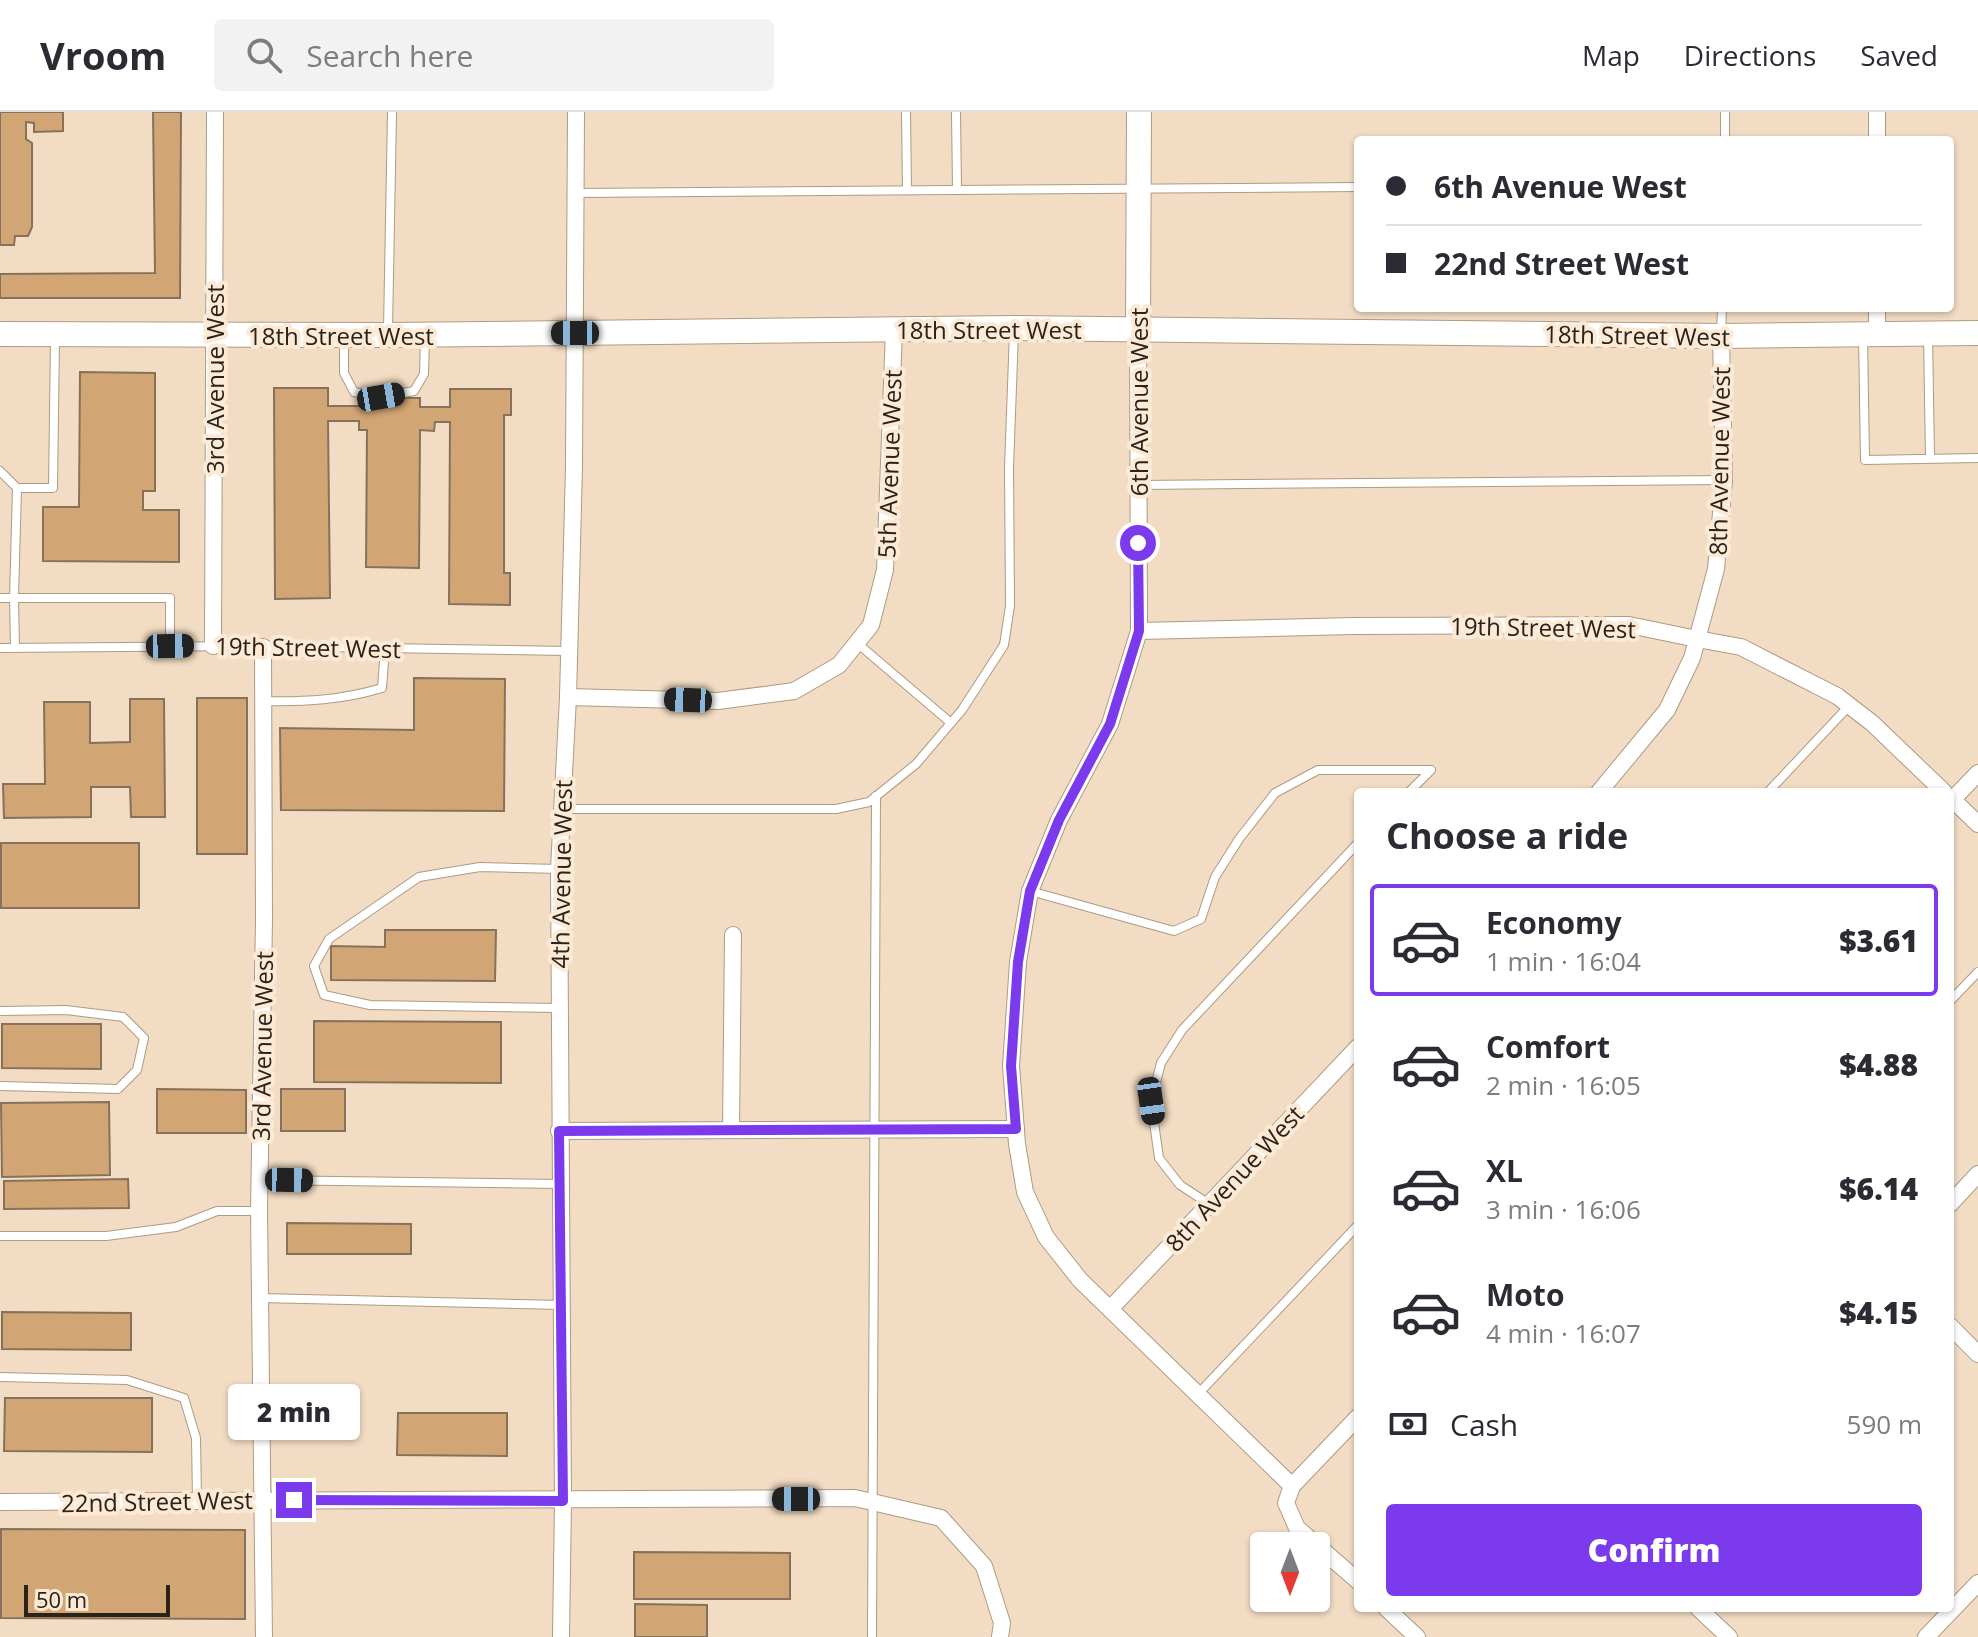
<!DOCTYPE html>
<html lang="en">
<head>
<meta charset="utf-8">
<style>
	:root { --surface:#fff; --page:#f2f2f3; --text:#2b2b33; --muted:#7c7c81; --line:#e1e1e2; --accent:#7c3aed }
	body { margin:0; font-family:"Open Sans",sans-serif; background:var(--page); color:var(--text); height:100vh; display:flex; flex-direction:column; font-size:30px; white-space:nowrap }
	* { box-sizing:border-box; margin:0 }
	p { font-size:26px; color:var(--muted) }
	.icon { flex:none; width:44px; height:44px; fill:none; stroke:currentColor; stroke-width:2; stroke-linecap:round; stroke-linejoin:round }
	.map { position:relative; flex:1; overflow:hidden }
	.panel { position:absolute; left:1354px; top:676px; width:600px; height:824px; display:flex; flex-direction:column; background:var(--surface); border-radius:8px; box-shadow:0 2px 6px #0004 }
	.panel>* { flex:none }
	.banner { position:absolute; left:1354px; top:24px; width:600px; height:176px; border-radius:8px; box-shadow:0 2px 6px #0004; display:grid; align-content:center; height:176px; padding:0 32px; background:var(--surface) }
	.needle { width:52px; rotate:180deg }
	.buttons { position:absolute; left:1250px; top:1420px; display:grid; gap:16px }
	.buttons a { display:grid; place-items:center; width:80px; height:80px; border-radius:8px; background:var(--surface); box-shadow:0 2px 6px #0004; font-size:40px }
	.scale { position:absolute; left:24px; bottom:20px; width:146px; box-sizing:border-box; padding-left:8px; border:4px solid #2b2219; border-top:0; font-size:22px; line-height:28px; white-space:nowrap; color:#2b2219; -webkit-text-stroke:6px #fcead6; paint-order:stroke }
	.end { position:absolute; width:36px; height:36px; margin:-18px; border:10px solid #7c3aed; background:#fff; box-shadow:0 0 0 4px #fff }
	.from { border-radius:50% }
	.bubble { position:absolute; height:56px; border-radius:8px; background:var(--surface); box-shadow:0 2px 6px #0004; font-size:26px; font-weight:800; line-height:56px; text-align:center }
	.car { position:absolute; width:24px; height:48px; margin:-24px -12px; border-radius:10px; box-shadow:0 0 6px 2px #0007; background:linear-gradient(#222 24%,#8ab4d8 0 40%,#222 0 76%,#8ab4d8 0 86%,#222 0) }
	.banner b { display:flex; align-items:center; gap:28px; height:76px; font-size:30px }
	.banner b+b { border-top:2px solid var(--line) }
	.banner i { width:20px; height:20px; background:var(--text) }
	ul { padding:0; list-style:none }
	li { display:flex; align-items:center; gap:24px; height:112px; margin:0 16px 12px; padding:0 16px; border:4px solid transparent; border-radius:8px }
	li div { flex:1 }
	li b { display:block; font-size:30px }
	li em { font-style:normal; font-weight:800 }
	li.current { border-color:var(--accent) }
	li>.icon { width:72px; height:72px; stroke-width:1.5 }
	h2 { padding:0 32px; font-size:36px; line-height:96px }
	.pay { display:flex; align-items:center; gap:20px; height:88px; padding:0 32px; font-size:30px }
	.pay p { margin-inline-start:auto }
	.action { display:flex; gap:16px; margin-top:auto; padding:16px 32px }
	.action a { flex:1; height:92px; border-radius:8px; background:var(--accent); color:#fff; font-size:32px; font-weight:800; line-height:92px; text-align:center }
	header { display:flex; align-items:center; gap:48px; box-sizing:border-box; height:112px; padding:0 40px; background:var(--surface); border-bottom:2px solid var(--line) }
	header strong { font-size:38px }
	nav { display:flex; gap:44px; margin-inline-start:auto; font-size:28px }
	.search { width:560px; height:72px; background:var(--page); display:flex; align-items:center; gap:20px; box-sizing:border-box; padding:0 28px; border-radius:8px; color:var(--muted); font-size:30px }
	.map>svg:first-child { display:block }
	.building { fill:#d2a674; stroke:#86725c; stroke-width:2 }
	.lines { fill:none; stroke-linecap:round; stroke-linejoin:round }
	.lane-casing { stroke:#af9a83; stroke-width:10 }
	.street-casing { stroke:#af9a83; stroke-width:18 }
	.secondary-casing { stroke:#af9a83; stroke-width:26 }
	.lane { stroke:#fff; stroke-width:8 }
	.street { stroke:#fff; stroke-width:16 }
	.secondary { stroke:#fff; stroke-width:24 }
	.route { stroke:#7c3aed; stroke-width:10 }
	.labels { text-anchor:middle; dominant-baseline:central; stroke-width:8; stroke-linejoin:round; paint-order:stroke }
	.street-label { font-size:24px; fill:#2b2219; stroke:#fcead6 }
</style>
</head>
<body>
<header>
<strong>Vroom</strong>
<div class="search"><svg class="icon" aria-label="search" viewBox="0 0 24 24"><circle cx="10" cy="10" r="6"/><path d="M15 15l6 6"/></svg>Search here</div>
<nav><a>Map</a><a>Directions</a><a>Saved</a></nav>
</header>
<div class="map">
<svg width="1978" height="1525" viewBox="0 0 1978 1525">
	<rect width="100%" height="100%" fill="#f2dcc3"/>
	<g class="building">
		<path d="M0,0H63V19L34,20V11L26,10V27L32,31V115L28,124H15L14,133H0Z"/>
		<path d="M153,0H181L180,186H0V162L155,161Z"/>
		<path d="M80,260L155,261V379H143V398H179V450L43,449V395H79Z"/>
		<path d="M274,276H328V294H368V286H420V295H450V277H511V303H504V461H510V493L449,492L450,310H435L434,319L420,318L419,456L366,455L367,318H359V309H328L330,486L275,487Z"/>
		<path d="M414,566L505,567L504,699L281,698L280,616L414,618Z"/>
		<rect x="197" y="586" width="50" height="156"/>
		<path d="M130,587H164L165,705H131L130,675H91V705L4,706L3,672H45L44,590H90V631L130,630Z"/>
		<rect x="1" y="731" width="138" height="65"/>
		<path d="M385,818H496L495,869L331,868V834L385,835Z"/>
		<path d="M314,909L501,910V971L314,970Z"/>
		<path d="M2,912H101V957L2,956Z"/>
		<path d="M157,977L246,978V1021H157Z"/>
		<rect x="281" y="977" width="64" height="42"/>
		<path d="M109,990L110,1063L2,1065L1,991Z"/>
		<path d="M128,1067L129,1096L4,1097V1069Z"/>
		<path d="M287,1111L411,1112V1142H287Z"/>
		<path d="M2,1200L131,1201V1238L2,1237Z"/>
		<path d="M5,1286H152V1340L4,1339Z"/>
		<path d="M398,1301H507V1344L397,1343Z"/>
		<path d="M1,1417L245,1418V1507L1,1506Z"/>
		<path d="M634,1440L790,1441V1487H634Z"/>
		<path d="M635,1492L707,1493V1525H635Z"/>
	</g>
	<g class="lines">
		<defs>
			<g id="lane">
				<path d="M906,0L907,78"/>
				<path d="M956,0L957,77"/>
				<path d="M1725,28V0"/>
				<path d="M576,81L1358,75"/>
				<path d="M388,218L392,0"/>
				<path d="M1928,222L1930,346"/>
				<path d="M1721,223L1722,196"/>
				<path d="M1863,223L1865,348L1978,346"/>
				<path d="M344,224V261L354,280L381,285L414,279L424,262L425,226"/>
				<path d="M0,359L17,376L14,486H0"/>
				<path d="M1138,373L1724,368"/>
				<path d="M17,376H53L55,226"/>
				<path d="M857,531L951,611"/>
				<path d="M0,536L248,534L568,539"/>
				<path d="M15,536L14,486H170V534"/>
				<path d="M264,589C305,590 342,588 382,576L385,536"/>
				<path d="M1768,680L1849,594"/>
				<path d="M562,697H836L869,690L916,652L962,598L1004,533L1010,494L1009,355L1014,220"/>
				<path d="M1030,779L1174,819L1201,807L1215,765L1239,727L1275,681L1318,658H1431L1409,680"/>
				<path d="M1950,889L1978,860"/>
				<path d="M558,896L370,893L324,883L314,854L329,827L419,765L480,755L559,757"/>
				<path d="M0,899L66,898L123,905L144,926L137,958L118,977L0,974"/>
				<path d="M260,1068L560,1072"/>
				<path d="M1209,1092L1180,1073L1159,1046L1151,989L1161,951L1182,918L1358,731"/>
				<path d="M0,1124H106L176,1115L217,1099H259"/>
				<path d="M260,1186L561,1193"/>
				<path d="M0,1265L127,1268L184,1286L196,1326L197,1388"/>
				<path d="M1198,1282L1358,1113"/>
				<path d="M872,1525L876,684"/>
			</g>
			<g id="street">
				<path d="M1877,0V28"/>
				<path d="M1877,196V222"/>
				<path d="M1138,217L1139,519L1110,612L1059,708L1030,779L1018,850L1011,954L1017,1032L1025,1080L1046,1125L1080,1168L1292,1374"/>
				<path d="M1139,519L1354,514L1629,513L1697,527L1741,535L1837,584L1872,611L1944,680"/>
				<path d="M213,534L215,0"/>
				<path d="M263,535L264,808L259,1099L264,1525"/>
				<path d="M568,585L718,589L794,579L839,553L871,513L885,458L894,218"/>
				<path d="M1599,680L1667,598L1692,546L1716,457L1724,368L1721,224"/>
				<path d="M1950,685L1978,712"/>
				<path d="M1950,690L1978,661"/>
				<path d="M731,1018L733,823"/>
				<path d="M559,1019L1016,1017"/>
				<path d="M1950,1092L1978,1062"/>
				<path d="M1110,1197L1358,935"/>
				<path d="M1950,1214L1978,1242"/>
				<path d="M1358,1305L1292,1374L1286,1391L1297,1416L1358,1469"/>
				<path d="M0,1390L855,1386L941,1406L984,1454L1002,1511L1000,1525"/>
				<path d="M1386,1496L1417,1525"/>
				<path d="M1698,1496L1729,1525"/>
				<path d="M561,1525L563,1389L559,757L568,585L574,355L576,0"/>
				<path d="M1926,1525L1978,1471"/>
			</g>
			<g id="secondary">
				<path d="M1138,217L1139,0"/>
				<path d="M0,222L388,223L1014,216L1721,224L1978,221"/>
			</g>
		</defs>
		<use href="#lane" class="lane-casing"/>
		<use href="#street" class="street-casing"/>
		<use href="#secondary" class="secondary-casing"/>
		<use href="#lane" class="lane"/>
		<use href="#street" class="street"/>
		<use href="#secondary" class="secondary"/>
	</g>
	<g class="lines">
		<path class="route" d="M294,1388L563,1389L559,1019L1016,1017L1011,954L1018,850L1030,779L1059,708L1110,612L1139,519L1138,431"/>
	</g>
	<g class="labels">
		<g class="street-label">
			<text x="989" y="217">18th Street West</text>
			<text x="341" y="223">18th Street West</text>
			<text transform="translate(1637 223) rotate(1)">18th Street West</text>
			<text transform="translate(214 267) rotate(-90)">3rd Avenue West</text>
			<text transform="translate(1138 290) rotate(-90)">6th Avenue West</text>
			<text transform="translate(1719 349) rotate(-89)">8th Avenue West</text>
			<text transform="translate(889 352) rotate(-88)">5th Avenue West</text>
			<text transform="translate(1543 515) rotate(1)">19th Street West</text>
			<text transform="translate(308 535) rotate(1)">19th Street West</text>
			<text transform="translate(561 762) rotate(-89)">4th Avenue West</text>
			<text transform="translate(262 934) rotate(-89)">3rd Avenue West</text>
			<text transform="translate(1234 1066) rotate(-47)">8th Avenue West</text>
			<text transform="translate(157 1389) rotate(-1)">22nd Street West</text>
		</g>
	</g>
</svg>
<div class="buttons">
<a><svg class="needle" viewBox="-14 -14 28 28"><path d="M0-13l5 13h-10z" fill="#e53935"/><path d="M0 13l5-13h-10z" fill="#7c7c81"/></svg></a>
</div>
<div class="scale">50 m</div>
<i class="end from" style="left:1138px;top:431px"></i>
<i class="end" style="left:294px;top:1388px"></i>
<div class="bubble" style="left:228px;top:1272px;width:132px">2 min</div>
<i class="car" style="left:575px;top:221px;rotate:270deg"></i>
<i class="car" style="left:381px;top:285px;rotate:80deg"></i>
<i class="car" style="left:170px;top:534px;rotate:89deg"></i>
<i class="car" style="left:688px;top:588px;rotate:272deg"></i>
<i class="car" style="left:1151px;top:989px;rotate:172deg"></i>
<i class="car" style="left:289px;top:1068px;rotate:91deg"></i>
<i class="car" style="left:796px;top:1387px;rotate:270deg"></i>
<div class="banner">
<b><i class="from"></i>6th Avenue West</b>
<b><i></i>22nd Street West</b>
</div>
<section class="panel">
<h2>Choose a ride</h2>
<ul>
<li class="current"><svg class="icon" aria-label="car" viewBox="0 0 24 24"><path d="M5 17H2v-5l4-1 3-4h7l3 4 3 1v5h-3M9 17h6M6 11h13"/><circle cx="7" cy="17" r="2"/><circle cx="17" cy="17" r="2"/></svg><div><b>Economy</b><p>1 min · 16:04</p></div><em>$3.61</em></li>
<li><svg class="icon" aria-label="car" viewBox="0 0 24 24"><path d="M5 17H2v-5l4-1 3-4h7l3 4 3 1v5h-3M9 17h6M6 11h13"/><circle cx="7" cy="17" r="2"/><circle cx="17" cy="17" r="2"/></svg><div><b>Comfort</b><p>2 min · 16:05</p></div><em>$4.88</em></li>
<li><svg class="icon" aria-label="car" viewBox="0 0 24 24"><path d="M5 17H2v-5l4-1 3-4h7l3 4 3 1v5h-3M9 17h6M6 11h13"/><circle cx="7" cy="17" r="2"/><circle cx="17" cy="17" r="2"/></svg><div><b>XL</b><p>3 min · 16:06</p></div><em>$6.14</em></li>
<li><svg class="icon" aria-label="car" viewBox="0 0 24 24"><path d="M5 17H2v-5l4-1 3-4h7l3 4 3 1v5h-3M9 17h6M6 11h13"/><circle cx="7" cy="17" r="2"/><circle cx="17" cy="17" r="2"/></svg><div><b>Moto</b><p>4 min · 16:07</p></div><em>$4.15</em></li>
</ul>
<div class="pay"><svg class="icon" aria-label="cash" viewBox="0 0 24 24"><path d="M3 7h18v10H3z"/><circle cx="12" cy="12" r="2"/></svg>Cash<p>590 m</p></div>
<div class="action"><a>Confirm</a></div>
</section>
</div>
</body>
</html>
